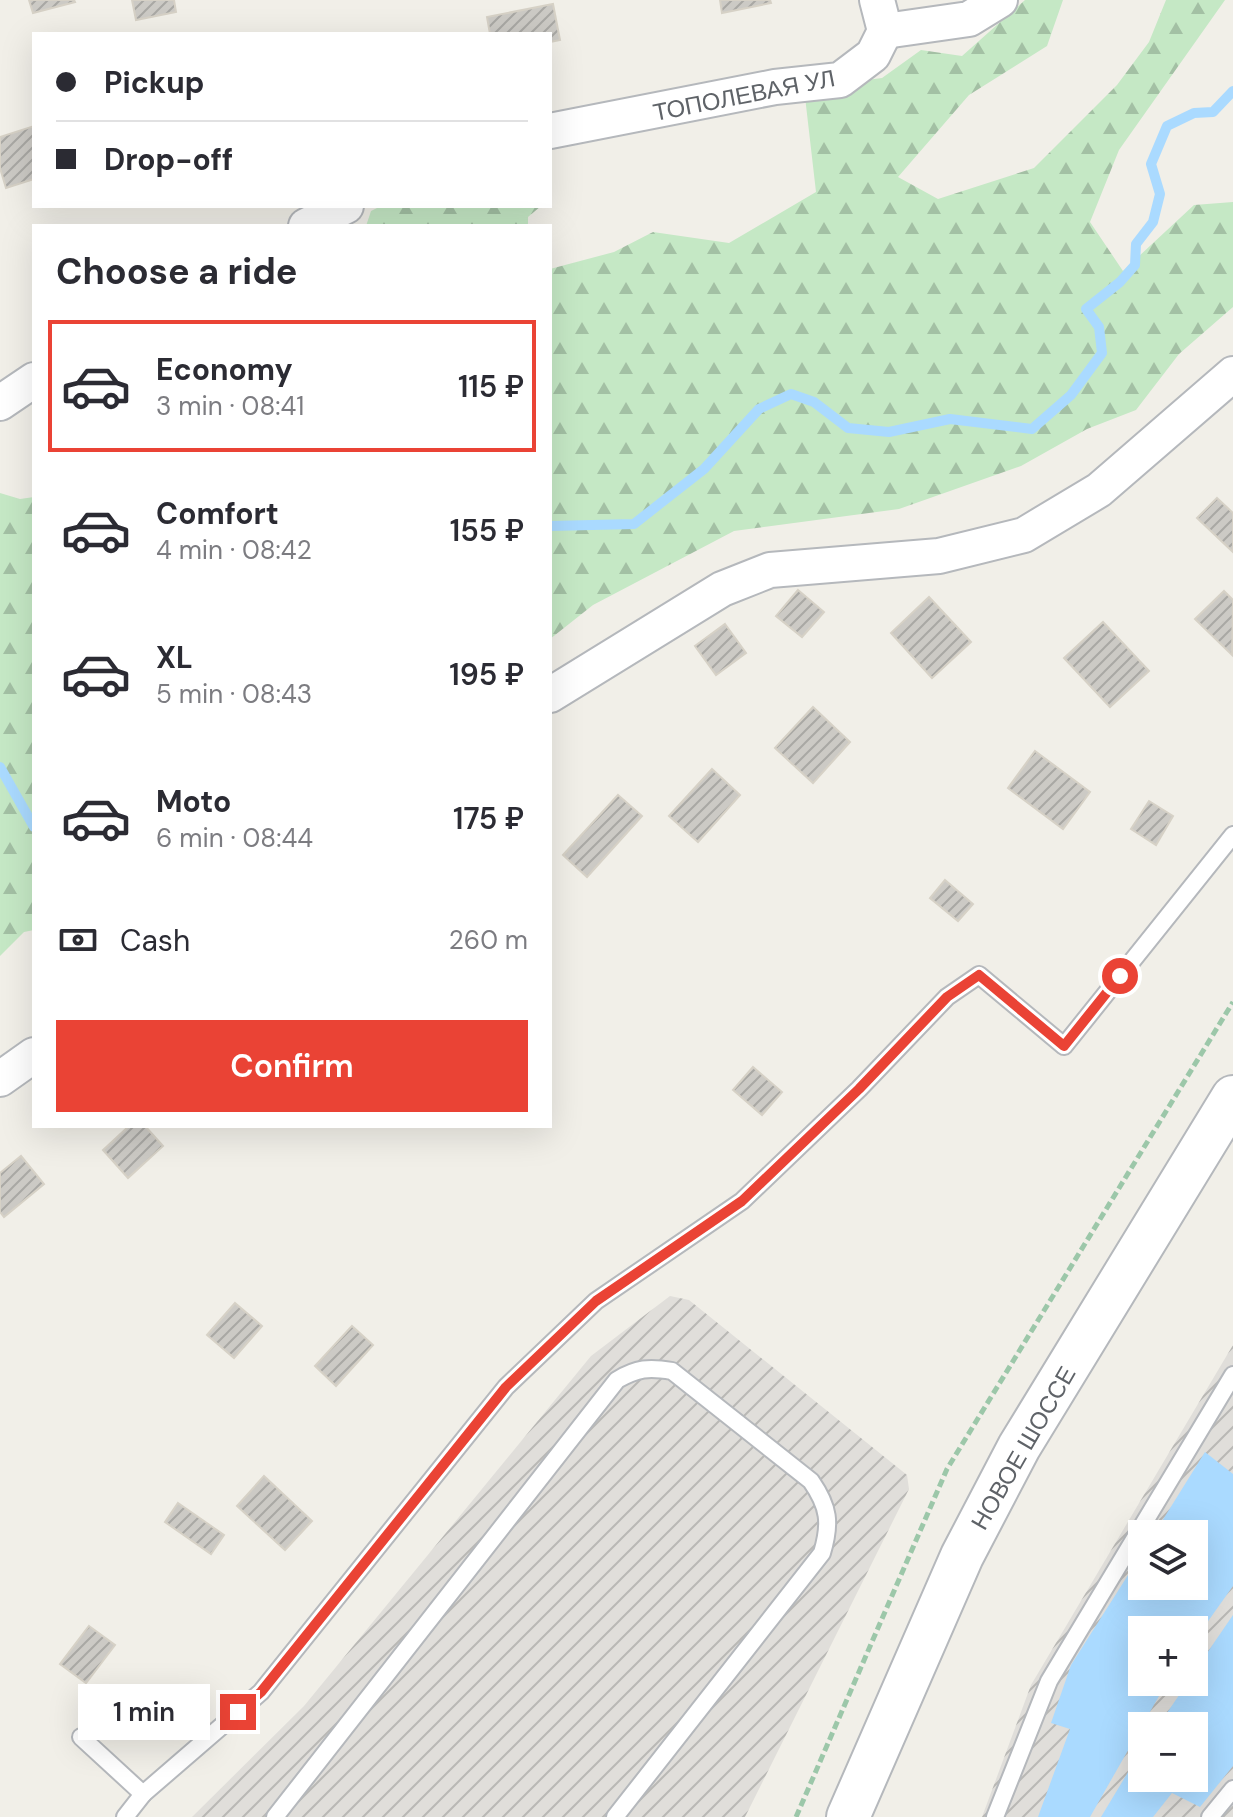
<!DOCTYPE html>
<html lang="en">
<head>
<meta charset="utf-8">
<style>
	:root { --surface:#fff; --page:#f7f7f7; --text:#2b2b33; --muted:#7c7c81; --line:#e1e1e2; --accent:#ea4335 }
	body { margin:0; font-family:"DM Sans",sans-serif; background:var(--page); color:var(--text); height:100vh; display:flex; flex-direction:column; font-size:30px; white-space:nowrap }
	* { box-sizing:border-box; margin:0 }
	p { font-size:26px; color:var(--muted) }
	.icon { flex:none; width:44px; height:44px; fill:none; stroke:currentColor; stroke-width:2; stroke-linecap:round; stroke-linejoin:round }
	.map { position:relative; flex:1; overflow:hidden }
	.sheet { position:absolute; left:32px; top:224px; width:520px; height:904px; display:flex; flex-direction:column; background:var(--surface); border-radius:0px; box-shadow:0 8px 32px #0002 }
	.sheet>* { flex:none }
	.top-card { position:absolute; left:32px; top:32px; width:520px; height:176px; border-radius:0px; box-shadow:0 8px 32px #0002; display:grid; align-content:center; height:176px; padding:0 24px; background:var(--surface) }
	.buttons { position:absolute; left:1128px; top:1520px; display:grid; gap:16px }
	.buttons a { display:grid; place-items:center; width:80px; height:80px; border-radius:0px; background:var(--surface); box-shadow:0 8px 32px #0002; font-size:40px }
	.end { position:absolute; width:36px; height:36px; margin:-18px; border:10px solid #ea4335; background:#fff; box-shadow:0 0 0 4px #fff }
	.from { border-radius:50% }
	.bubble { position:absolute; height:56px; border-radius:0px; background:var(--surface); box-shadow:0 8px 32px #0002; font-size:26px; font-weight:600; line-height:56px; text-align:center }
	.top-card b { display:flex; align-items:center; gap:28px; height:76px; font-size:30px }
	.top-card b+b { border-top:2px solid var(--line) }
	.top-card i { width:20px; height:20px; background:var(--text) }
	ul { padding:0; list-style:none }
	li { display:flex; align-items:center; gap:24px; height:132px; margin:0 16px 12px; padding:0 8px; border:4px solid transparent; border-radius:0px }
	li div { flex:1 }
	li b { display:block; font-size:30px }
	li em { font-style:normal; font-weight:600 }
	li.on { border-color:var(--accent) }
	li>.icon { width:72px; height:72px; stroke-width:1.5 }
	h2 { padding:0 24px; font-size:36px; line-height:96px }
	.pay { display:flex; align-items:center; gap:20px; height:88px; padding:0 24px; font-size:30px }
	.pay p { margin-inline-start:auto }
	.button { display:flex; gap:16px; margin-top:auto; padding:16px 24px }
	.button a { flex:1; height:92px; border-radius:0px; background:var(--accent); color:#fff; font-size:32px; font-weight:600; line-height:92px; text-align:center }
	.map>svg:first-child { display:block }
	.industrial { fill:url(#industrial-furrows); fill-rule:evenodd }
	.forest { fill:url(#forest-firs) }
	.water { fill:#aadaff }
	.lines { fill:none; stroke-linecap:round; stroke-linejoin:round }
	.stream { stroke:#aadaff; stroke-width:10 }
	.building { fill:url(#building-hatch); stroke:#d6d1c6; stroke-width:2 }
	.service-casing { stroke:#b5b8bc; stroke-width:20 }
	.minor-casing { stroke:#b5b8bc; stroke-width:38 }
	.tertiary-casing { stroke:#b5b8bc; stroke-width:46 }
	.path { stroke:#9cc7a9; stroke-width:5; stroke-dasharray:8 4; stroke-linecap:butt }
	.service { stroke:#fff; stroke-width:16 }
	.minor { stroke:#fff; stroke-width:34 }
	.tertiary { stroke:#fff; stroke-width:42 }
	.route { stroke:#ea4335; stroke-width:10 }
	.labels { text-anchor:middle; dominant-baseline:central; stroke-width:6; stroke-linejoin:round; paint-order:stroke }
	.street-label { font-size:24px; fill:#5f6368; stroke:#fff }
</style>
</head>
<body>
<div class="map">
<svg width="1233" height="1817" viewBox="0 0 1233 1817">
	<defs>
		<pattern id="industrial-furrows" width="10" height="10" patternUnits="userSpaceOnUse" patternTransform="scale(2)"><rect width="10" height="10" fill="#e0deda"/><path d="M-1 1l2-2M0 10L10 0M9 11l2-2" fill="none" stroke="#b9b8b5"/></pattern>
		<pattern id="forest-firs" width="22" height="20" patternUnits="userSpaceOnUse" patternTransform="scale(2)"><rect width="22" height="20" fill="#c5e8c5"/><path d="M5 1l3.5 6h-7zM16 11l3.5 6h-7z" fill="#a3c0a4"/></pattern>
		<pattern id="building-hatch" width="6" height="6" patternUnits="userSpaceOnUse" patternTransform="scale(2)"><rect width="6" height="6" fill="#cccac5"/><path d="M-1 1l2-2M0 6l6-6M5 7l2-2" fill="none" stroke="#a9a8a4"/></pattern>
	</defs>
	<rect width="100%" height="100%" fill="#f1efe8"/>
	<g class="industrial">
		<path d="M670,1296L689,1300L907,1475L909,1489L745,1817H192L304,1706L591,1356Z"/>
		<path d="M1233,1345V1817H982L1031,1685ZM1142,1534H1194V1586H1142ZM1142,1630H1194V1682H1142ZM1142,1726H1194V1778H1142Z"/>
	</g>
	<g class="forest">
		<path d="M1025,0H1063L1047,46L969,95L898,177L938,199L1034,168L1117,85L1149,42L1166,0H1225L1119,150L1090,222L1123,271L1194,205L1233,202V307L1179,354L1136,410L1087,429L1021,466L899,509L734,531L593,605L550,639V269L614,252L653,232L729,243L816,192L804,88L882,78L921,50L962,56Z"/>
		<path d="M381,206H541L528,217V226H366L371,211Z"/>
		<path d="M0,493L20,499L34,497V930L24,932L0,956Z"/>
	</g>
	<g class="water">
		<path d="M1205,1452L1233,1474V1586L1194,1641V1630H1142V1682H1167L1090,1817H1038L1070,1729L1051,1723L1071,1665L1142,1553V1586H1194V1534H1154Z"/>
		<path d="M1233,1615V1766L1200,1807L1172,1793L1153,1817H1101L1142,1749V1778H1194V1726H1158L1188,1682H1194V1672Z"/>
	</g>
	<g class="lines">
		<g class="stream">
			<path d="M550,526L634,524L704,469L759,409L791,394L814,402L848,428L889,432L950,419L1032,429L1071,395L1102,353L1099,327L1086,309L1120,282L1135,265L1136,244L1153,222L1160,194L1151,164L1167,126L1194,113L1213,112L1233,91"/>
			<path d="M0,767L34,827"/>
		</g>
	</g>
	<g class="building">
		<path d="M29,0H74L75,2L33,13Z"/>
		<path d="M132,0H174L176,12L136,20Z"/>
		<path d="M720,0H770L771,3L722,13Z"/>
		<path d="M553,4L560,40L550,42V34H490L487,17Z"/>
		<path d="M34,126V179L6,188L0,168V137Z"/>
		<path d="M1217,498L1233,513V552L1197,518Z"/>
		<path d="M798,590L824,612L802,637L776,616Z"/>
		<path d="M1224,591L1233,600L1232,655L1195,619Z"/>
		<path d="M929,597L971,642L932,678L891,633Z"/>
		<path d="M1103,622L1149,671L1110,707L1064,658Z"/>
		<path d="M725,624L746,653L716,675L695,646Z"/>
		<path d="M813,707L850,742L813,783L775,748Z"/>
		<path d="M1035,751L1090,792L1063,829L1008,788Z"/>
		<path d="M712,769L740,795L698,842L669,816Z"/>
		<path d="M618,795L642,816L587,877L563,855Z"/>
		<path d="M1149,801L1173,816L1156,845L1131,829Z"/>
		<path d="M945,880L973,904L958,921L930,898Z"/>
		<path d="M753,1067L782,1092L762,1115L733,1090Z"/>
		<path d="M129,1126H145L163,1146L128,1178L103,1150Z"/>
		<path d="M21,1156L44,1184L4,1217L0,1212V1173Z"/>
		<path d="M235,1303L262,1326L234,1358L207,1335Z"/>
		<path d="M352,1326L373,1345L336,1386L315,1366Z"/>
		<path d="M264,1476L312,1521L285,1550L237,1506Z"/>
		<path d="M178,1503L224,1535L211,1554L165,1522Z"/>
		<path d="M89,1626L115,1645L86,1683L60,1664Z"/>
	</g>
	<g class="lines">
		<defs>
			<g id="service">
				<path d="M81,1737L143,1794L125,1817"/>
				<path d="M143,1794L261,1692L506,1387L596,1301L742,1201L859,1089L947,997L979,975L1064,1046L1233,835"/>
				<path d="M275,1817L617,1380C637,1368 649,1367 672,1371L811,1481C829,1507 831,1523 822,1553L615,1817"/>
				<path d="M995,1817L1049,1681L1233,1375"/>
				<path d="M1210,1817L1233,1789"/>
			</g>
			<g id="minor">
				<path d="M885,31L969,19L1000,0"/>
				<path d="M550,131L775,87L840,80L873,55L885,31L877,0"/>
				<path d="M306,226L346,206"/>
				<path d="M0,403L34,380"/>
				<path d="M550,695L722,589L770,570L939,556L1024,535L1099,490L1233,374"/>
				<path d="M0,1079L34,1055"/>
			</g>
			<path id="tertiary" d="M848,1817L962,1556L1019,1447L1233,1097"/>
		</defs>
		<use href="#service" class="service-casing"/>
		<use href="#minor" class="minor-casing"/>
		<use href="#tertiary" class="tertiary-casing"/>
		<path class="path" d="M796,1817L947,1469L1233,1002"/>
		<use href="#service" class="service"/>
		<use href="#minor" class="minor"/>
		<use href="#tertiary" class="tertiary"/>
	</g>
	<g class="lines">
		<path class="route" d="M238,1712L261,1692L506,1387L596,1301L742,1201L859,1089L947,997L979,975L1064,1046L1120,976"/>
	</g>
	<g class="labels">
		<g class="street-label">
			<text transform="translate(744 95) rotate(-11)">ТОПОЛЕВАЯ УЛ</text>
			<text transform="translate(1023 1448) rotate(-60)">НОВОЕ ШОССЕ</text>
		</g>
	</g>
</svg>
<div class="buttons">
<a><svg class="icon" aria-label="layers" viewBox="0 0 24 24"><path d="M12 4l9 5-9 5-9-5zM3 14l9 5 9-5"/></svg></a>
<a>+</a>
<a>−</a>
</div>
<i class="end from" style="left:1120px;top:976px"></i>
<i class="end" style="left:238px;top:1712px"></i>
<div class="bubble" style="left:78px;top:1684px;width:132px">1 min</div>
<div class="top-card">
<b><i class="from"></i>Pickup</b>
<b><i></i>Drop-off</b>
</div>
<section class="sheet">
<h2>Choose a ride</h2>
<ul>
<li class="on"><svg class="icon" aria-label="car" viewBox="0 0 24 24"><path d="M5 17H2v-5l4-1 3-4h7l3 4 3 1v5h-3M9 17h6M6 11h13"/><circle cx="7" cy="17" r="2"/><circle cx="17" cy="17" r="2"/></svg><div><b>Economy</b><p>3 min · 08:41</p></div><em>115 ₽</em></li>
<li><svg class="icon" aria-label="car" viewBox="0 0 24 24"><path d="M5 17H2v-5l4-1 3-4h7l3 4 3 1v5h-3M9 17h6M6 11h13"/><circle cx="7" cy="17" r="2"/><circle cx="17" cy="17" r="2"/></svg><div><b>Comfort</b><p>4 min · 08:42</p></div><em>155 ₽</em></li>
<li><svg class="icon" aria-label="car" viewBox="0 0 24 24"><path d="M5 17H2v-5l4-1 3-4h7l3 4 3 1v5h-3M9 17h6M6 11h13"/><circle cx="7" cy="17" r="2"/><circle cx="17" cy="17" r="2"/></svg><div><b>XL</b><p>5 min · 08:43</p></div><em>195 ₽</em></li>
<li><svg class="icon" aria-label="car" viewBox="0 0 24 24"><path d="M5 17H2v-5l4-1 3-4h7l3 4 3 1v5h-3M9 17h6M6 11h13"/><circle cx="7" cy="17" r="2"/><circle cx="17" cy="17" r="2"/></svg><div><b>Moto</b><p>6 min · 08:44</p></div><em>175 ₽</em></li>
</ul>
<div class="pay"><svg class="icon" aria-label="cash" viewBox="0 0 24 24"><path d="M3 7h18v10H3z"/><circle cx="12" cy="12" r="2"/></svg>Cash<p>260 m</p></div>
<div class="button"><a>Confirm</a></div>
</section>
</div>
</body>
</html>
